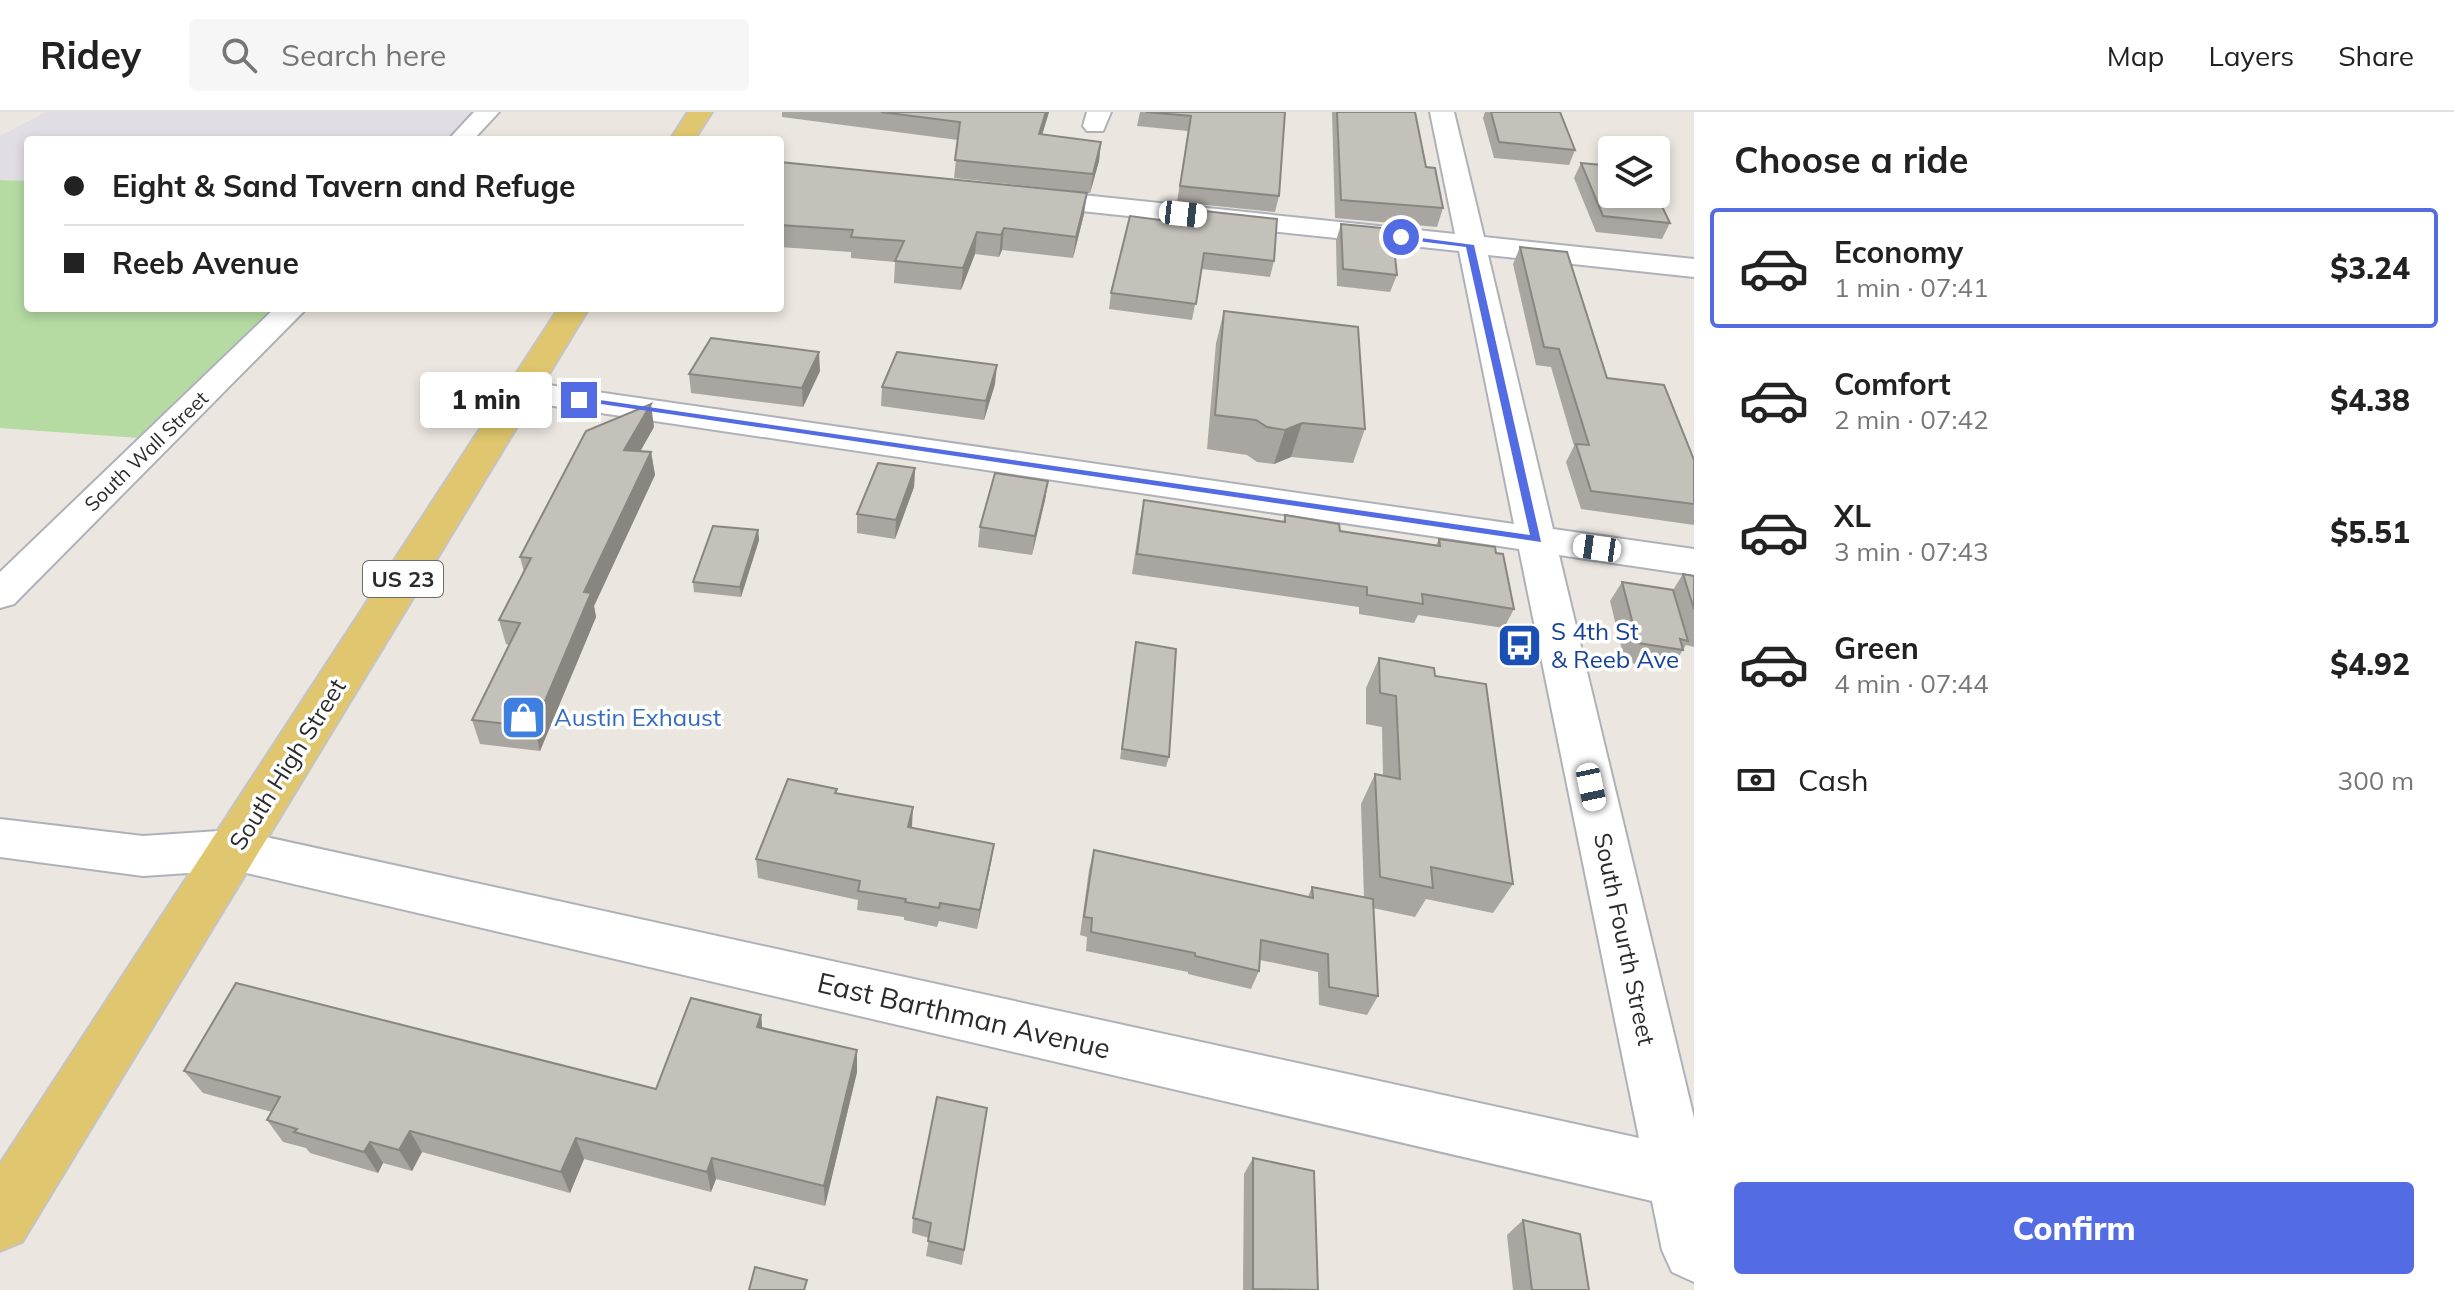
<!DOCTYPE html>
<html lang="en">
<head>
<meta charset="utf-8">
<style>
	:root { --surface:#fff; --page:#f6f6f6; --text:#222; --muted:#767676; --line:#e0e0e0; --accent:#536ce4 }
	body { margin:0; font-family:Mulish,sans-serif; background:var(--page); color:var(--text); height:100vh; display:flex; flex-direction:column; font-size:30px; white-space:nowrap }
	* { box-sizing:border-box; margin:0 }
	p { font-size:26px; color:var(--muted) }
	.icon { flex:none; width:44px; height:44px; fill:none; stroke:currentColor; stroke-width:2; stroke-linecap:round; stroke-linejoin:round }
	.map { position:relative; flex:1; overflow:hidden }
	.side { display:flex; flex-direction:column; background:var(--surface); width:760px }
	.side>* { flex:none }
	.top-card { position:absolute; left:24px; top:24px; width:760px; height:176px; border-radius:8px; box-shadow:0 4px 12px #0003; display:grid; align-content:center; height:176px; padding:0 40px; background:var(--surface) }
	.controls { position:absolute; left:1598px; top:24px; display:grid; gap:16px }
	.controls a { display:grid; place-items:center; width:72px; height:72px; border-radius:8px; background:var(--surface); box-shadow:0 4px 12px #0003; font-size:40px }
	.end { position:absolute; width:36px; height:36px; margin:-18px; border:10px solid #536ce4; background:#fff; box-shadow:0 0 0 4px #fff }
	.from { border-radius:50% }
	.bubble { position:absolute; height:56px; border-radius:8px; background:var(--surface); box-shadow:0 4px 12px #0003; font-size:26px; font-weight:800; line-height:56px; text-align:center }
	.car { position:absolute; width:24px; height:48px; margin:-24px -12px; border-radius:10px; box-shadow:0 0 6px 2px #0007; background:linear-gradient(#fff 24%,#345 0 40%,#fff 0 76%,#345 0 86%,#fff 0) }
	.top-card b { display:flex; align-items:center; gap:28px; height:76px; font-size:30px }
	.top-card b+b { border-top:2px solid var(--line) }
	.top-card i { width:20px; height:20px; background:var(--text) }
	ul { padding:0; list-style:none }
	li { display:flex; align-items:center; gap:24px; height:120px; margin:0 16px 12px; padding:0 24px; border:4px solid transparent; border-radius:8px }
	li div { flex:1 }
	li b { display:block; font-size:30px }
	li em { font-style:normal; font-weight:800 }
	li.current { border-color:var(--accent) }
	li>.icon { width:72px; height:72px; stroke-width:1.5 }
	h2 { padding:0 40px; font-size:36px; line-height:96px }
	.pay { display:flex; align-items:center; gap:20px; height:88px; padding:0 40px; font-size:30px }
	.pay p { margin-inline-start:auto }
	.primary-button { display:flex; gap:16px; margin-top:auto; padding:16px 40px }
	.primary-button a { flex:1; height:92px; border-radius:8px; background:var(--accent); color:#fff; font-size:32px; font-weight:800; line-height:92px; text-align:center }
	header { display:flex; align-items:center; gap:48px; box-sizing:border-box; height:112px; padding:0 40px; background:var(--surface); border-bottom:2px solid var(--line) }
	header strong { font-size:38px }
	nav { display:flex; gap:44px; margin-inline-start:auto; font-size:28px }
	.search { width:560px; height:72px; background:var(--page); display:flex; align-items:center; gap:20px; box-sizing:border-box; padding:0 28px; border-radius:8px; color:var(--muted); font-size:30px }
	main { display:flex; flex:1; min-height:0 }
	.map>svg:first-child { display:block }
	.industrial { fill:#e0dee4 }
	.green { fill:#b5dba2 }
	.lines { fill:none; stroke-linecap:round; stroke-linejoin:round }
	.street-casing { stroke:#afb1ba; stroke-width:4 }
	.primary-casing { stroke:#c4c4c4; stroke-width:4 }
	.street { fill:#fff; fill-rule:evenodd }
	.primary { fill:#e0c76f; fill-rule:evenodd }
	.wall { fill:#a9a5a0 }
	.shaded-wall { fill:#898682 }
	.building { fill:#c4c0ba; stroke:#898682; stroke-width:2 }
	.route { fill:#536ce4 }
	.labels { text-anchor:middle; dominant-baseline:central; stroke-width:7; stroke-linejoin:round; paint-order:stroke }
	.far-street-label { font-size:20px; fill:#2b2b2b; stroke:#fff }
	.shield { fill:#fff; stroke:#6b6b6b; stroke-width:2 }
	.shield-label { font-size:22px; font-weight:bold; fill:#2b2b2b }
	.transit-label { font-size:24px; fill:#164399; stroke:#fff; text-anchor:start }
	.shop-label { font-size:24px; fill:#366cbe; stroke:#fff; text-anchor:start }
	.street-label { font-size:24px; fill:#2b2b2b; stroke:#fff }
	.near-street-label { font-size:28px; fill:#2b2b2b; stroke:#fff }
</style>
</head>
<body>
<header>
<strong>Ridey</strong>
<div class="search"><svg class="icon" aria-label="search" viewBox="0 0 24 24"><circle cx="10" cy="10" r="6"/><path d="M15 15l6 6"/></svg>Search here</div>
<nav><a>Map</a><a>Layers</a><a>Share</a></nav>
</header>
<main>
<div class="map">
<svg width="1694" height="1178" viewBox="0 0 1694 1178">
	<rect width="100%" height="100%" fill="#ebe6df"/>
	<path class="industrial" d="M46,0H485L457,28H28V69L0,68V24Z"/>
	<path class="green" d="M0,68L28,69V196H282L153,327L0,316Z"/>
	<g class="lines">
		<defs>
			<g id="street">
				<path d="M474,0H499L473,28H448Z"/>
				<path d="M1087,0H1111L1103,19H1087L1083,14Z"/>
				<path d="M1430,0H1454L1484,125L1694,147V165L1488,143L1553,417L1694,437V463L1559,443L1694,1006V1170L1672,1160L1662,1138L1652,1089L234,758L143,764L0,745V707L143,724L234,718L1639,1026L1519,437L520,289L508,286L503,279L508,272L520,269L1514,412L1459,139L1025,93L1016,91L1012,85L1016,79L1025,77L1455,122Z"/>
				<path d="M275,196H307L14,492L0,496V460Z"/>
			</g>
			<g id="primary">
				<path d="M688,0H712L694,28H670Z"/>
				<path d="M559,196H589L22,1130L0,1139V1052Z"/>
			</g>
		</defs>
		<use href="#street" class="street-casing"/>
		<use href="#primary" class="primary-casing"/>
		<use href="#street" class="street"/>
		<use href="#primary" class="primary"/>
	</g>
	<g class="wall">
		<path d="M782,0H1049L1042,22L1101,30L1099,49L1090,81L954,66L958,28L782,5Z"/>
		<path d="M1140,0H1285L1279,84L1275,100L1177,90L1188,19L1137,14Z"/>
		<path d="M1332,0H1415L1426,55L1443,96L1437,115L1335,106Z"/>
		<path d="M1485,0H1560L1575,38L1569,53L1494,46L1483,6Z"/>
		<path d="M780,50L1084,102L1073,146L1002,138L999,145L975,142L961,178L894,171L895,150L851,146V140L780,135Z"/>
		<path d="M1581,51L1670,111L1662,127L1596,120L1574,66Z"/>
		<path d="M1177,96L1274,149L1270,165L1202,157L1192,208L1109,197L1111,181L1174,110Z"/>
		<path d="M1341,112L1397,163L1390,180L1337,174L1336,129Z"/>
		<path d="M1520,135L1607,266L1694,348V413L1581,397L1566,350L1574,334L1551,255L1536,253L1513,152Z"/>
		<path d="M1224,199L1365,317L1353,351L1291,345L1274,352L1257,350L1247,343L1207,337L1216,231Z"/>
		<path d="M820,259L803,295L691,281L689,262Z"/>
		<path d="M995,272L984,308L881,294L882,275Z"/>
		<path d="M654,315L640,339L651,340L655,363L594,494L596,505L540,639L480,632L472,608L509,533L506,532L499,508L524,460L520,445Z"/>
		<path d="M915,356L914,375L895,427L857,421V402Z"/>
		<path d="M1048,369L1045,388L1032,443L978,435L980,415Z"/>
		<path d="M1144,388L1283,410L1285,403L1340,419L1436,433L1439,427L1496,441L1514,497L1504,516L1418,503L1414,511L1359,502V495L1132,462L1140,408Z"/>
		<path d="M758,418L759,428L741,485L694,480L693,470Z"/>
		<path d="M1683,462L1694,464V535L1686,533L1670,558L1625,550L1610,489L1622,470L1673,478Z"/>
		<path d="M1136,530L1169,645L1166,655L1120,647Z"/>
		<path d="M1379,546L1435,564L1513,772L1493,801L1426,787L1415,805L1373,796L1378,884L1367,903L1319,893L1318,860L1260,848L1259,859L1251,877L1188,862V860L1086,839L1087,825L1080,823L1089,758L1094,738L1308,785L1312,775L1364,786L1361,692L1375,662L1383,664L1382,615L1366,612V576Z"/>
		<path d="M837,681L911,716L994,732L977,817L939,809L937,815L904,808V805L857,798L858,788L758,766L756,747Z"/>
		<path d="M761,903L762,916L857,960L825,1094L716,1067L711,1080L584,1047L570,1081L422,1040L412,1059L383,1051L378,1061L310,1041L306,1036L283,1030L267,1008L272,1000L203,981L184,959L656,977Z"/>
		<path d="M987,996L962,1153L926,1144L929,1126L912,1121L913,1106Z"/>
		<path d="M1253,1046L1318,1178H1243L1244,1062Z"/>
		<path d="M1523,1108L1589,1178H1513L1507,1123Z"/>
	</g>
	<g class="shaded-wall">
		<path d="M1046,0H1049L1037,40L1039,22Z"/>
		<path d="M1101,30L1099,49L1090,81L1093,62Z"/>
		<path d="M1087,81L1084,102L1073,146L1076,125Z"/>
		<path d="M1004,116L1002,138L999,145L1001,123Z"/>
		<path d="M977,120L975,142L961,178L963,156Z"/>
		<path d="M819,240L820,259L803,295L802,276Z"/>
		<path d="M997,253L995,272L984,308L986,289Z"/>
		<path d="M651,292L654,315L628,361L624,338Z"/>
		<path d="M1302,311L1291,345L1274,352L1285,318Z"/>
		<path d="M651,340L655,363L594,494L596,505L540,639L534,615L584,480Z"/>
		<path d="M915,356L914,375L895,427L896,408Z"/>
		<path d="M1048,369L1045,388L1032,443L1035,424Z"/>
		<path d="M758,418L759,428L741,485L740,475Z"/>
		<path d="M913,695L912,714L907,734L908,715Z"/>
		<path d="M994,732L991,751L977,817L980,798Z"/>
		<path d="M761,903L763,926L757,915Z"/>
		<path d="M857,938V960L825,1094L824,1074Z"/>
		<path d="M410,1019L422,1040L412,1059L399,1038Z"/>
		<path d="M576,1026L584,1047L570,1081L561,1060Z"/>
		<path d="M370,1030L383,1051L378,1061L364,1040Z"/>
		<path d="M712,1046L716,1067L711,1080L707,1060Z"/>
	</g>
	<g class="building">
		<path d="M881,0H1046L1039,22L1101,30L1093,62L955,48L960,10Z"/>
		<path d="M1146,0H1285L1279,84L1180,74L1191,4Z"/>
		<path d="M1337,0H1415L1426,55L1435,56L1443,96L1341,88Z"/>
		<path d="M1491,0H1560L1575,38L1499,30Z"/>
		<path d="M780,50L1087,81L1076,125L1004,116L1001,123L977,120L963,156L895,149L904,129L851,125L853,118L780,113Z"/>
		<path d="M1581,51L1612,54V82H1656L1670,111L1603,104Z"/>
		<path d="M1177,96L1277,107L1274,149L1204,141L1196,192L1111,181L1130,104L1175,110Z"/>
		<path d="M1341,112L1392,117L1397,163L1343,157Z"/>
		<path d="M1520,135L1567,140L1607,266L1664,273L1694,348V392L1591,379L1576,332L1589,333L1559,237L1544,235Z"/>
		<path d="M1224,199L1358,215L1365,317L1302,311L1285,318L1267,315L1256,308L1215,303Z"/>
		<path d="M711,226L819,240L802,276L689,262Z"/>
		<path d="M897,240L997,253L986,289L882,275Z"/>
		<path d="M651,292L624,338L651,340L584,480L591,481L534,615L472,608L520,511L499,508L531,446L520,445L586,319Z"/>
		<path d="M878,351L915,356L896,408L857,402Z"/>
		<path d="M995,361L1048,369L1035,424L980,415Z"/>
		<path d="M1144,388L1285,410V403L1339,412L1340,419L1440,434L1439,427L1495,435L1496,441L1503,442L1514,497L1422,482L1423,492L1367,483V475L1137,442Z"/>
		<path d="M713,414L758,418L740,475L693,470Z"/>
		<path d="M1683,462L1694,464V497Z"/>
		<path d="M1622,470L1673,478L1688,529L1680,527L1683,538L1638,531Z"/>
		<path d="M1136,530L1176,537L1169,645L1122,637Z"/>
		<path d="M1379,546L1434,556L1435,564L1486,572L1513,772L1431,755L1433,776L1380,765L1375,662L1400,667L1396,584L1380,581Z"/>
		<path d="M788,667L837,677L835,681L913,695L908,715L994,732L980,798L940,791L939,796L905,790L906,787L858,779L860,769L756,747Z"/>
		<path d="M1094,738L1313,786L1312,775L1373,787L1378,884L1329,875L1328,842L1261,828L1259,859L1195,844V841L1091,820L1092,806L1084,805Z"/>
		<path d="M236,871L656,977L691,886L761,903L757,915L857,938L824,1074L712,1046L707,1060L576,1026L561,1060L410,1019L399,1038L370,1030L364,1040L294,1020L297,1017L267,1008L280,985L184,959Z"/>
		<path d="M937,985L987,996L964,1138L928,1129L931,1111L913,1106Z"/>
		<path d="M1253,1046L1314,1059L1318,1178L1253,1177Z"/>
		<path d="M1523,1108L1580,1122L1589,1178H1532Z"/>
		<path d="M755,1155L807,1168L804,1178H749Z"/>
	</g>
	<path class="route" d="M1398,123L1474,133L1541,430L574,288L579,285L1530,423L1466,135L1401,127Z"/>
	<defs>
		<symbol id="bus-square" viewBox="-11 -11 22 22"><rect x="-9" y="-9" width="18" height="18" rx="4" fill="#1a4fb4" stroke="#fff"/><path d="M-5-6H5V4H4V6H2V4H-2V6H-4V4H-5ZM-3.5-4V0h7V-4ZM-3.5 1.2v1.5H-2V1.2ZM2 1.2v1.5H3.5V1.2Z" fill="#fff"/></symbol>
		<symbol id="shop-square" viewBox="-11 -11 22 22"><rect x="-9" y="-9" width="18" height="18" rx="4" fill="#3f7fe0" stroke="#fff"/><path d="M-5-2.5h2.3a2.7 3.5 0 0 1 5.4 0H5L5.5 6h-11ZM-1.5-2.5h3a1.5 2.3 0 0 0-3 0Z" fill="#fff"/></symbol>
	</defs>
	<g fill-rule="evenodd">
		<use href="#bus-square" x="1494" y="508" width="51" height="51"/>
		<use href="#shop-square" x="498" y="580" width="51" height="51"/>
	</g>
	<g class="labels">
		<g class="far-street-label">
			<text transform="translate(146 339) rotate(-44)">South Wall Street</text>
		</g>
		<rect class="shield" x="363" y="449" width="80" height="36" rx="6"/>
		<g class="shield-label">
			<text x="403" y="467">US 23</text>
		</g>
		<g class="transit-label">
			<text x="1551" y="519">S 4th St<tspan x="1551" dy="28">&amp; Reeb Ave</tspan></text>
		</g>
		<g class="shop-label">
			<text x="554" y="605">Austin Exhaust</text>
		</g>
		<g class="street-label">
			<text transform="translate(287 652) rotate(-58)">South High Street</text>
			<text transform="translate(1625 827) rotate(78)">South Fourth Street</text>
		</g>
		<g class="near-street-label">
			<text transform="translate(964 903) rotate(13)">East Barthman Avenue</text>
		</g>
	</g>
</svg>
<div class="controls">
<a><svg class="icon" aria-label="layers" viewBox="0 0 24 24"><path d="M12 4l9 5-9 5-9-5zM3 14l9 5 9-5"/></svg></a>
</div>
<i class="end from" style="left:1401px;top:125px"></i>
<i class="end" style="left:579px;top:288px"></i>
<div class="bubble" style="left:420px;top:260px;width:132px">1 min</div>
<i class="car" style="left:1183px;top:102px;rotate:96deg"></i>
<i class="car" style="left:1597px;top:436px;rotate:278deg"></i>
<i class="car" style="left:1591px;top:675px;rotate:168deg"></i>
<div class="top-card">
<b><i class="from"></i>Eight &amp; Sand Tavern and Refuge</b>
<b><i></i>Reeb Avenue</b>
</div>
</div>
<section class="side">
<h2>Choose a ride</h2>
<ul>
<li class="current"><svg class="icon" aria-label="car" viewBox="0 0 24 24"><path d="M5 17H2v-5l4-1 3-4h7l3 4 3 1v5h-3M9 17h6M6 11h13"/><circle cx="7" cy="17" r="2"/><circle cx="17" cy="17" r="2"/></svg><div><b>Economy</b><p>1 min · 07:41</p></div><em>$3.24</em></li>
<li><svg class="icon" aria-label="car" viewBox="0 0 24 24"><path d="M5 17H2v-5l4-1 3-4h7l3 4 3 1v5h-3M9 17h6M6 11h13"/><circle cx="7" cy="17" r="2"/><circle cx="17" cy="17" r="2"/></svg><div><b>Comfort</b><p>2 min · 07:42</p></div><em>$4.38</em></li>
<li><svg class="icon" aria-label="car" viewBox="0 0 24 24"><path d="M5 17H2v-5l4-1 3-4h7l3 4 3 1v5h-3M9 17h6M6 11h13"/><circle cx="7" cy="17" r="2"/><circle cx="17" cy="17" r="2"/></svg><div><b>XL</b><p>3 min · 07:43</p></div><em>$5.51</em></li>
<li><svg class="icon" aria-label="car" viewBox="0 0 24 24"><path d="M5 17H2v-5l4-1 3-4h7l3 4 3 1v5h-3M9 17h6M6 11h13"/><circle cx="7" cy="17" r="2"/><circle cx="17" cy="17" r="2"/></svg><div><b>Green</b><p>4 min · 07:44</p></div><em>$4.92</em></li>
</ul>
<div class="pay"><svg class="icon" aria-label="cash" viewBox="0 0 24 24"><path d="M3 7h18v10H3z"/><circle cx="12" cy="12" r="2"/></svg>Cash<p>300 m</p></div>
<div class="primary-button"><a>Confirm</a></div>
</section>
</main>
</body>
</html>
